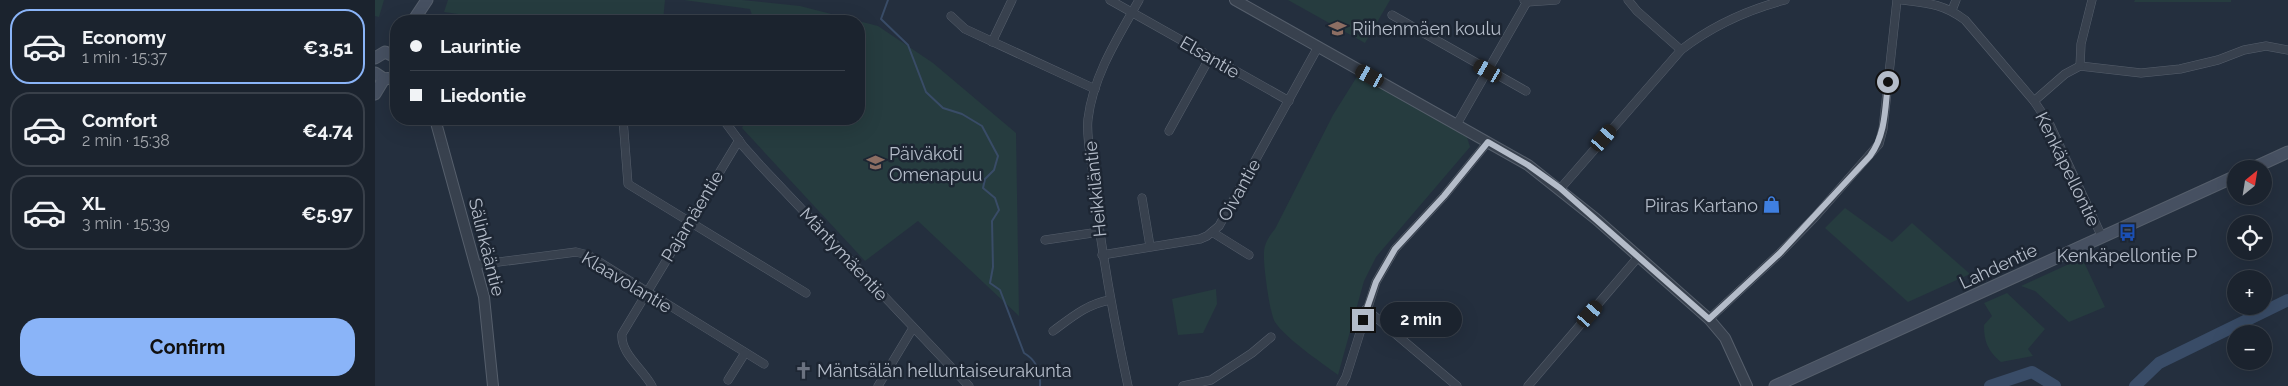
<!DOCTYPE html>
<html lang="en">
<head>
<meta charset="utf-8">
<style>
	:root { --surface:#1b232e; --page:#282f3a; --text:#f1f3f6; --muted:#a0a4aa; --line:#39404a; --accent:#8ab4f8 }
	body { margin:0; font-family:Raleway,sans-serif; background:var(--page); color:var(--text); height:100vh; display:flex; flex-direction:column; font-size:19px; white-space:nowrap }
	* { box-sizing:border-box; margin:0 }
	p { font-size:16px; color:var(--muted) }
	.icon { flex:none; width:28px; height:28px; fill:none; stroke:currentColor; stroke-width:2; stroke-linecap:round; stroke-linejoin:round }
	.map { position:relative; flex:1; overflow:hidden }
	.side { display:flex; flex-direction:column; background:var(--surface); width:375px }
	.side>* { flex:none }
	.top-card { position:absolute; left:15px; top:15px; width:475px; height:110px; border-radius:20px; box-shadow:0 5px 20px #0002,0 0 0 1px var(--line); display:grid; align-content:center; height:110px; padding:0 20px; background:var(--surface) }
	.needle { width:32px; rotate:30deg }
	.buttons { position:absolute; left:1852px; top:160px; display:grid; gap:10px }
	.buttons a { display:grid; place-items:center; width:45px; height:45px; border-radius:50%; background:var(--surface); box-shadow:0 5px 20px #0002,0 0 0 1px var(--line); font-size:25px }
	.end { position:absolute; width:22px; height:22px; margin:-11px; border:6px solid #b4bcc9; background:#111; box-shadow:0 0 0 2px #111 }
	.from { border-radius:50% }
	.bubble { position:absolute; height:35px; border-radius:18px; background:var(--surface); box-shadow:0 5px 20px #0002,0 0 0 1px var(--line); font-size:16px; font-weight:700; line-height:35px; text-align:center }
	.car { position:absolute; width:15px; height:30px; margin:-15px -8px; border-radius:6px; box-shadow:0 0 4px 1px #0007; background:linear-gradient(#222 24%,#8ab4d8 0 40%,#222 0 76%,#8ab4d8 0 86%,#222 0) }
	.top-card b { display:flex; align-items:center; gap:18px; height:48px; font-size:19px }
	.top-card b+b { border-top:1px solid var(--line) }
	.top-card i { width:12px; height:12px; background:var(--text) }
	ul { padding:9px 0 0; list-style:none }
	li { display:flex; align-items:center; gap:15px; height:75px; margin:0 10px 8px; padding:0 10px; border:2px solid var(--line); border-radius:20px }
	li div { flex:1 }
	li b { display:block; font-size:19px }
	li em { font-style:normal; font-weight:700 }
	li.active { border-color:var(--accent) }
	li>.icon { width:45px; height:45px; stroke-width:1.5 }
	.primary-button { display:flex; gap:10px; margin-top:auto; padding:10px 20px }
	.primary-button a { flex:1; height:58px; border-radius:20px; background:var(--accent); color:#111; font-size:20px; font-weight:700; line-height:58px; text-align:center }
	main { display:flex; flex:1; min-height:0 }
	.map>svg:first-child { display:block }
	.green { fill:#263c3f }
	.lines { fill:none; stroke-linecap:round; stroke-linejoin:round }
	.stream { stroke:#394c67; stroke-width:2 }
	.river { stroke:#394c67; stroke-width:12 }
	.minor-casing { stroke:#565f6c; stroke-width:9 }
	.tertiary-casing { stroke:#565f6c; stroke-width:12 }
	.secondary-casing { stroke:#565f6c; stroke-width:13 }
	.minor { stroke:#38414e; stroke-width:8 }
	.tertiary { stroke:#38414e; stroke-width:10 }
	.secondary { stroke:#465061; stroke-width:11 }
	.route { stroke:#b4bcc9; stroke-width:6 }
	.labels { text-anchor:middle; dominant-baseline:central; stroke-width:5; stroke-linejoin:round; paint-order:stroke }
	.poi-label { font-size:18px; fill:#b4bcc9; stroke:#1d2633; text-anchor:start }
	.street-label { font-size:18px; fill:#b4bcc9; stroke:#1d2633 }
</style>
</head>
<body>
<main>
<section class="side">
<ul>
<li class="active"><svg class="icon" aria-label="car" viewBox="0 0 24 24"><path d="M5 17H2v-5l4-1 3-4h7l3 4 3 1v5h-3M9 17h6M6 11h13"/><circle cx="7" cy="17" r="2"/><circle cx="17" cy="17" r="2"/></svg><div><b>Economy</b><p>1 min · 15:37</p></div><em>€3.51</em></li>
<li><svg class="icon" aria-label="car" viewBox="0 0 24 24"><path d="M5 17H2v-5l4-1 3-4h7l3 4 3 1v5h-3M9 17h6M6 11h13"/><circle cx="7" cy="17" r="2"/><circle cx="17" cy="17" r="2"/></svg><div><b>Comfort</b><p>2 min · 15:38</p></div><em>€4.74</em></li>
<li><svg class="icon" aria-label="car" viewBox="0 0 24 24"><path d="M5 17H2v-5l4-1 3-4h7l3 4 3 1v5h-3M9 17h6M6 11h13"/><circle cx="7" cy="17" r="2"/><circle cx="17" cy="17" r="2"/></svg><div><b>XL</b><p>3 min · 15:39</p></div><em>€5.97</em></li>
</ul>
<div class="primary-button"><a>Confirm</a></div>
</section>
<div class="map">
<svg width="1913" height="386" viewBox="0 0 1913 386">
	<rect width="100%" height="100%" fill="#242f3e"/>
	<g class="green">
		<path d="M0,0H9L4,17L0,16Z"/>
		<path d="M73,0H290L288,21H132L69,12Z"/>
		<path d="M309,0H367L425,6L503,26L558,63L641,133L644,316L543,221L490,261L367,128L371,119H484V21H379L375,9Z"/>
		<path d="M913,0H1015L990,43Z"/>
		<path d="M1760,0H1856V2H1759Z"/>
		<path d="M983,75L1092,137L1095,147L1001,257L989,281L963,375C947,363 910,338 900,322C895,315 888,264 889,253C889,244 894,236 900,229L958,115Z"/>
		<path d="M1470,208L1517,242L1537,223L1595,274L1533,302L1450,228Z"/>
		<path d="M1707,258L1730,307L1694,322L1660,291L1646,286Z"/>
		<path d="M841,289L842,304L828,333L803,335L797,299Z"/>
		<path d="M1632,293L1670,329L1653,349L1658,356L1626,362C1613,351 1609,342 1609,325L1617,316L1609,303Z"/>
	</g>
	<g class="lines">
		<path class="stream" d="M513,0L506,19L533,45L551,92L568,108L587,114L607,126L623,156L619,170L610,179L608,188L620,198L624,210L617,221L618,267L615,283L625,290L649,353C661,360 666,372 665,386"/>
		<g class="river">
			<path d="M1615,386L1657,372L1680,386"/>
			<path d="M1760,386L1784,363L1913,300"/>
		</g>
		<defs>
			<g id="minor">
				<path d="M735,0L914,101"/>
				<path d="M1149,0L1152,2L1181,0"/>
				<path d="M1253,0L1262,11L1306,50"/>
				<path d="M1527,0C1553,3 1569,4 1590,20L1659,101L1690,74L1705,66L1766,73L1805,69L1843,60L1869,50L1891,46L1913,50"/>
				<path d="M1577,10L1581,0"/>
				<path d="M1017,15L1151,91"/>
				<path d="M576,16L590,29L720,89"/>
				<path d="M617,42L637,0"/>
				<path d="M1705,66L1706,44L1717,0"/>
				<path d="M1659,101L1675,125L1727,237"/>
				<path d="M248,119L253,184L431,293"/>
				<path d="M348,119L368,146L385,165L594,386"/>
				<path d="M1082,124L1153,0"/>
				<path d="M794,131L835,57"/>
				<path d="M1185,189L1306,50C1337,26 1372,10 1410,0"/>
				<path d="M767,198L775,246"/>
				<path d="M837,232L874,255"/>
				<path d="M670,240L724,232"/>
				<path d="M727,255L825,239L832,236L844,226L943,47"/>
				<path d="M101,265L201,252L213,255L389,364"/>
				<path d="M991,309L1082,386"/>
				<path d="M1334,319L1405,253L1439,218L1504,144L1508,129L1522,0"/>
				<path d="M678,331C697,317 712,304 735,300"/>
				<path d="M353,380L370,353"/>
				<path d="M277,386C268,369 245,353 247,334L364,140"/>
				<path d="M503,386L538,328"/>
				<path d="M753,386C738,316 725,247 718,175C716,158 711,136 713,119C718,76 743,37 764,0"/>
				<path d="M808,386L836,380L877,353L896,337"/>
				<path d="M966,386L971,377L1001,282L1020,249L1069,196L1113,142"/>
				<path d="M1153,386L1264,256"/>
			</g>
			<g id="tertiary">
				<path d="M860,0L1153,165L1221,219L1334,319L1350,338L1372,386"/>
				<path d="M60,119L109,297L118,386"/>
			</g>
			<g id="secondary">
				<path d="M38,21L52,0"/>
				<path d="M0,58L10,52L21,57"/>
				<path d="M0,73L9,79L17,78L21,74"/>
				<path d="M0,94L9,79"/>
				<path d="M1876,169L1913,152"/>
				<path d="M1400,386L1861,176"/>
			</g>
		</defs>
		<use href="#minor" class="minor-casing"/>
		<use href="#tertiary" class="tertiary-casing"/>
		<use href="#secondary" class="secondary-casing"/>
		<use href="#minor" class="minor"/>
		<use href="#tertiary" class="tertiary"/>
		<use href="#secondary" class="secondary"/>
	</g>
	<g class="lines">
		<path class="route" d="M988,320L1001,282L1020,249L1069,196L1113,142L1153,165L1185,188L1334,319L1405,253L1495,156C1511,134 1510,108 1513,82"/>
	</g>
	<defs>
		<symbol id="school-bare" viewBox="-9 -9 18 18"><path d="M0-5L7-2L0 1L-7-2ZM-4 1L0 2.5L4 1V4Q0 6-4 4Z" fill="#8d6e63" stroke="#1d2633" stroke-width="2.5" paint-order="stroke"/></symbol>
		<symbol id="shop-bare" viewBox="-9 -9 18 18"><path d="M-5-2.5h2.3a2.7 3.5 0 0 1 5.4 0H5L5.5 6h-11ZM-1.5-2.5h3a1.5 2.3 0 0 0-3 0Z" fill="#3f7fe0" stroke="#1d2633" stroke-width="2.5" paint-order="stroke"/></symbol>
		<symbol id="bus-bare" viewBox="-9 -9 18 18"><path d="M-5-6H5V4H4V6H2V4H-2V6H-4V4H-5ZM-3.5-4V0h7V-4ZM-3.5 1.2v1.5H-2V1.2ZM2 1.2v1.5H3.5V1.2Z" fill="#1a4fb4" stroke="#1d2633" stroke-width="2.5" paint-order="stroke"/></symbol>
		<symbol id="church-bare" viewBox="-9 -9 18 18"><path d="M-1.2-6h2.4v3.5h3.3v2.4h-3.3V6h-2.4V-.1h-3.3v-2.4h3.3Z" fill="#6b7280" stroke="#1d2633" stroke-width="2.5" paint-order="stroke"/></symbol>
	</defs>
	<g fill-rule="evenodd">
		<use href="#school-bare" x="950" y="16" width="25" height="25"/>
		<use href="#school-bare" x="488" y="150" width="25" height="25"/>
		<use href="#shop-bare" x="1384" y="192" width="25" height="25"/>
		<use href="#bus-bare" x="1740" y="220" width="25" height="25"/>
		<use href="#church-bare" x="416" y="358" width="25" height="25"/>
	</g>
	<g class="labels">
		<g class="poi-label">
			<text x="977" y="28">Riihenmäen koulu</text>
			<text x="514" y="153">Päiväkoti<tspan x="514" dy="21">Omenapuu</tspan></text>
			<text x="1383" y="205" text-anchor="end">Piiras Kartano</text>
			<text x="1752" y="255" text-anchor="middle">Kenkäpellontie P</text>
			<text x="442" y="370">Mäntsälän helluntaiseurakunta</text>
		</g>
		<g class="street-label">
			<text transform="translate(835 57) rotate(30)">Elsantie</text>
			<text transform="translate(1693 169) rotate(64)">Kenkäpellontie</text>
			<text transform="translate(720 189) rotate(-96)">Heikkiläntie</text>
			<text transform="translate(864 190) rotate(-61)">Oivantie</text>
			<text transform="translate(317 216) rotate(-59)">Pajamäentie</text>
			<text transform="translate(112 247) rotate(76)">Sälinkääntie</text>
			<text transform="translate(469 254) rotate(47)">Mäntymäentie</text>
			<text transform="translate(1623 266) rotate(-25)">Lahdentie</text>
			<text transform="translate(252 282) rotate(31)">Klaavolantie</text>
		</g>
	</g>
</svg>
<div class="buttons">
<a><svg class="needle" viewBox="-14 -14 28 28"><path d="M0-13l5 13h-10z" fill="#e53935"/><path d="M0 13l5-13h-10z" fill="#a0a4aa"/></svg></a>
<a><svg class="icon" aria-label="locate" viewBox="0 0 24 24"><circle cx="12" cy="12" r="6"/><path d="M12 2v4M12 18v4M2 12h4M18 12h4"/></svg></a>
<a>+</a>
<a>−</a>
</div>
<i class="end from" style="left:1513px;top:82px"></i>
<i class="end" style="left:988px;top:320px"></i>
<div class="bubble" style="left:1005px;top:302px;width:82px">2 min</div>
<i class="car" style="left:1113px;top:71px;rotate:300deg"></i>
<i class="car" style="left:995px;top:76px;rotate:299deg"></i>
<i class="car" style="left:1229px;top:138px;rotate:41deg"></i>
<i class="car" style="left:1215px;top:314px;rotate:41deg"></i>
<div class="top-card">
<b><i class="from"></i>Laurintie</b>
<b><i></i>Liedontie</b>
</div>
</div>
</main>
</body>
</html>
